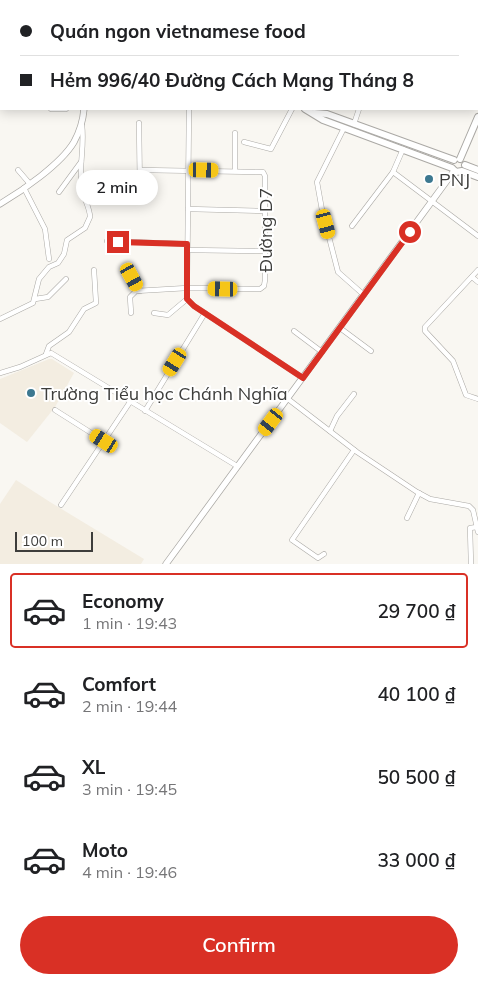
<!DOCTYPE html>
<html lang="en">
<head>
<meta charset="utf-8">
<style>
	:root { --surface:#fff; --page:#f6f6f6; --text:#202124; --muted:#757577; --line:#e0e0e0; --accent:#d93025 }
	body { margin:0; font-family:Mulish,sans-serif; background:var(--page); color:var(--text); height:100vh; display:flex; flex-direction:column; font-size:19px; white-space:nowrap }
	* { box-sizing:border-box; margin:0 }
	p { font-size:16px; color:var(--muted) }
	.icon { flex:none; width:28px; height:28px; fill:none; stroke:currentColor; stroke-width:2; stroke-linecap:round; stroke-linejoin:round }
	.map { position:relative; height:564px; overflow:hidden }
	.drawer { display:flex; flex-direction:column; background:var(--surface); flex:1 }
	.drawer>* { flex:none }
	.guide { position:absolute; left:0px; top:0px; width:479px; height:110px; box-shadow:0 2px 12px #0003; display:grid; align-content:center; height:110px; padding:0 20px; background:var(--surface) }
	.scale { position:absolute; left:15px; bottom:12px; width:78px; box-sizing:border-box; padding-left:5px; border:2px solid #3d3d3b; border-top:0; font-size:14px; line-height:18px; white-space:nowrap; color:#3d3d3b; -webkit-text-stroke:4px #fff; paint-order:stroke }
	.end { position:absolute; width:22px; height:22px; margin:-11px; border:6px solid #d93025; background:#fff; box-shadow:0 0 0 2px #fff }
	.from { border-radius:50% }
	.bubble { position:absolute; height:35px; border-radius:18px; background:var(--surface); box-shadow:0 2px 12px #0003; font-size:16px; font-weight:600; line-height:35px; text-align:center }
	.car { position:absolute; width:15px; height:30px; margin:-15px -8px; border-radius:6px; box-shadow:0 0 4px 1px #0007; background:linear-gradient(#f5c518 24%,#345 0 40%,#f5c518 0 76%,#345 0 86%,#f5c518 0) }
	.guide b { display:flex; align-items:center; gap:18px; height:48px; font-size:19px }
	.guide b+b { border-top:1px solid var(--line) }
	.guide i { width:12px; height:12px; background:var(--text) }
	ul { padding:9px 0 0; list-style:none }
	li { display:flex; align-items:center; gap:15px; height:75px; margin:0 10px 8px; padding:0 10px; border:2px solid transparent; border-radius:5px }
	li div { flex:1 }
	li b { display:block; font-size:19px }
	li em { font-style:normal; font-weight:600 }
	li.active { border-color:var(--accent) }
	li>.icon { width:45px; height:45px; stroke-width:1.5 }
	.action { display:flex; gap:10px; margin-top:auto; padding:10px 20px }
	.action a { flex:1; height:58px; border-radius:30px; background:var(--accent); color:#fff; font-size:20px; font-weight:600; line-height:58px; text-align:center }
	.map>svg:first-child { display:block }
	.built { fill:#f3ede1 }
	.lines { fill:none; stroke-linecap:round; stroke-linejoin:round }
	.minor-casing { stroke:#aba9a5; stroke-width:5.5 }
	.tertiary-casing { stroke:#aba9a5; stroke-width:7 }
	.secondary-casing { stroke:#aba9a5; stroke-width:8 }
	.minor { stroke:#fff; stroke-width:4.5 }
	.tertiary { stroke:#fff; stroke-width:5.5 }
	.secondary { stroke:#fff; stroke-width:6 }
	.route { stroke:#d93025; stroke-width:6 }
	.poi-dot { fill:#3c7890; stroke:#fff; stroke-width:2 }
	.labels { text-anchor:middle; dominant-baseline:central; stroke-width:4; stroke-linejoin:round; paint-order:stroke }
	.poi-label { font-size:18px; fill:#3d3d3b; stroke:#fff; text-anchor:start }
	.street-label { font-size:18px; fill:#3d3d3b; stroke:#fff }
</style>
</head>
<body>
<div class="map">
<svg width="478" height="564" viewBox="0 0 478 564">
	<rect width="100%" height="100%" fill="#f9f7f2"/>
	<g class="built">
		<path d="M49,359H52L74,373L55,407L27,442L0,423V379Z"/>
		<path d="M16,480L50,502L144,559L141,564H0V504Z"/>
	</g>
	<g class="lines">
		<defs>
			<g id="minor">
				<path d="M235,0V1"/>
				<path d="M267,0V1"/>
				<path d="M326,0L327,1"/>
				<path d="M46,1L47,0"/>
				<path d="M363,1V0"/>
				<path d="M398,1V0"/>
				<path d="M0,87L1,88"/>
				<path d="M51,109H66"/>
				<path d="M189,109L187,299L194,306L303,378"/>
				<path d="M139,123L140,194"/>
				<path d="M354,124L359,109"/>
				<path d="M344,128L317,182L322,210L338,272L364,295"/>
				<path d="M235,133V171"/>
				<path d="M244,142L271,149L292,109"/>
				<path d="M403,149L393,172L478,236"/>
				<path d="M18,170L30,184"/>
				<path d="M24,188L45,229L49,259"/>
				<path d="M59,192L81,162"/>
				<path d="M188,209L265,211"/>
				<path d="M352,226L393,172"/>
				<path d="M107,241L187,244"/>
				<path d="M187,250L265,251"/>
				<path d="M478,270L425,327V331L453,361L466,395L478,399"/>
				<path d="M132,277L140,291"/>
				<path d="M472,277L478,282"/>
				<path d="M35,299L48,297L66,279"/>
				<path d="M131,313L130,297L136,291L187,288L260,289L264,286L265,280V176L263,172L141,170"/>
				<path d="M154,313L168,315L187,299"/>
				<path d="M0,319L33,303L39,279L49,267L58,263L64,254L67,240L85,228L90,217C90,208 84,199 82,190C78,168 85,147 82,125"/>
				<path d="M340,328L371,351"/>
				<path d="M294,331L322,352"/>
				<path d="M46,354L49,346L69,332L84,309L96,303L94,270"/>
				<path d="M0,373L20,367L51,353L237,466"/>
				<path d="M288,399L357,452L417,492L430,499L469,506L473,510L478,532"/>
				<path d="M55,410L104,441"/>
				<path d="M145,411L205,313"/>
				<path d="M330,431L337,416L354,394"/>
				<path d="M61,505L130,402"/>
				<path d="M407,518L419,493"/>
				<path d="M324,554L318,558L292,540L354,450"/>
				<path d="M471,564L470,528L477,527"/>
			</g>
			<g id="tertiary">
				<path d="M0,204C22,191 61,164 74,142C80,131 83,121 84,109"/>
				<path d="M166,564L454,171"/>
			</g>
			<g id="secondary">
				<path d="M113,0L114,1"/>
				<path d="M305,109L323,120L452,168L456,172L462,171L478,177"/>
				<path d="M314,113L327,114L454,160"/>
				<path d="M460,159L478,117"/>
				<path d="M465,165L478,170"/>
			</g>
		</defs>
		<use href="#minor" class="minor-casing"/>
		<use href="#tertiary" class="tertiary-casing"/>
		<use href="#secondary" class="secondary-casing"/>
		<use href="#minor" class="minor"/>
		<use href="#tertiary" class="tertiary"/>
		<use href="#secondary" class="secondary"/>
	</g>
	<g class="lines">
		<path class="route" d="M118,242L187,244V299L194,306L303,378L410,232"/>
	</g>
	<g class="poi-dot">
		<circle cx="429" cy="179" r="5"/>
		<circle cx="31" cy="393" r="5"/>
	</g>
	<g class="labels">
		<g class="poi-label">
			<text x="439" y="179">PNJ</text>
			<text x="41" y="393">Trường Tiểu học Chánh Nghĩa</text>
		</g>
		<g class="street-label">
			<text transform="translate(265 230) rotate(-90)">Đường D7</text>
		</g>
	</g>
</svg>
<div class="scale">100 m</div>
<i class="end from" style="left:410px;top:232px"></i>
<i class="end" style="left:118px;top:242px"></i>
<div class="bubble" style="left:76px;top:170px;width:82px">2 min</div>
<i class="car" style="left:204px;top:170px;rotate:91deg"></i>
<i class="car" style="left:326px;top:224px;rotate:165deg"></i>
<i class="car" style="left:132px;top:277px;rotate:151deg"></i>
<i class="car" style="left:223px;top:289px;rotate:271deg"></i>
<i class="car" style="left:175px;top:362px;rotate:212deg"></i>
<i class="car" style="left:271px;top:422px;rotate:217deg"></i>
<i class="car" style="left:104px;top:441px;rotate:302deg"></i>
<div class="guide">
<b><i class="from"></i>Quán ngon vietnamese food</b>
<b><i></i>Hẻm 996/40 Đường Cách Mạng Tháng 8</b>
</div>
</div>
<section class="drawer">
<ul>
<li class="active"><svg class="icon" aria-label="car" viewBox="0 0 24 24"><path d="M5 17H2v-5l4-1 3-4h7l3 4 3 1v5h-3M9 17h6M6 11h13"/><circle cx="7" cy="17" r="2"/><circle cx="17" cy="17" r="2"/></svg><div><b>Economy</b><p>1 min · 19:43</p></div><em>29 700 ₫</em></li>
<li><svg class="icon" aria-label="car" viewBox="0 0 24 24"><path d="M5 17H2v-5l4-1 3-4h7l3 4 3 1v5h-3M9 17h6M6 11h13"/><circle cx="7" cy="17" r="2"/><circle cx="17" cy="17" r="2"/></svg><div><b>Comfort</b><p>2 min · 19:44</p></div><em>40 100 ₫</em></li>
<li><svg class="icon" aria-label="car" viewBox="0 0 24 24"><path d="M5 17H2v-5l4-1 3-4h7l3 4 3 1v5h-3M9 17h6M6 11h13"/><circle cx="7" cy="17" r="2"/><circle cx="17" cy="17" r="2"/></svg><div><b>XL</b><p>3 min · 19:45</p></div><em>50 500 ₫</em></li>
<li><svg class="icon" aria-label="car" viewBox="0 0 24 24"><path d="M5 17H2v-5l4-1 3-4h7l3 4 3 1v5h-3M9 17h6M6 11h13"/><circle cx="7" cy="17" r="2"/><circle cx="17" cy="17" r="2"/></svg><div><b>Moto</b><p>4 min · 19:46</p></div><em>33 000 ₫</em></li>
</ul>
<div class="action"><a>Confirm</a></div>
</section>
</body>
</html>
